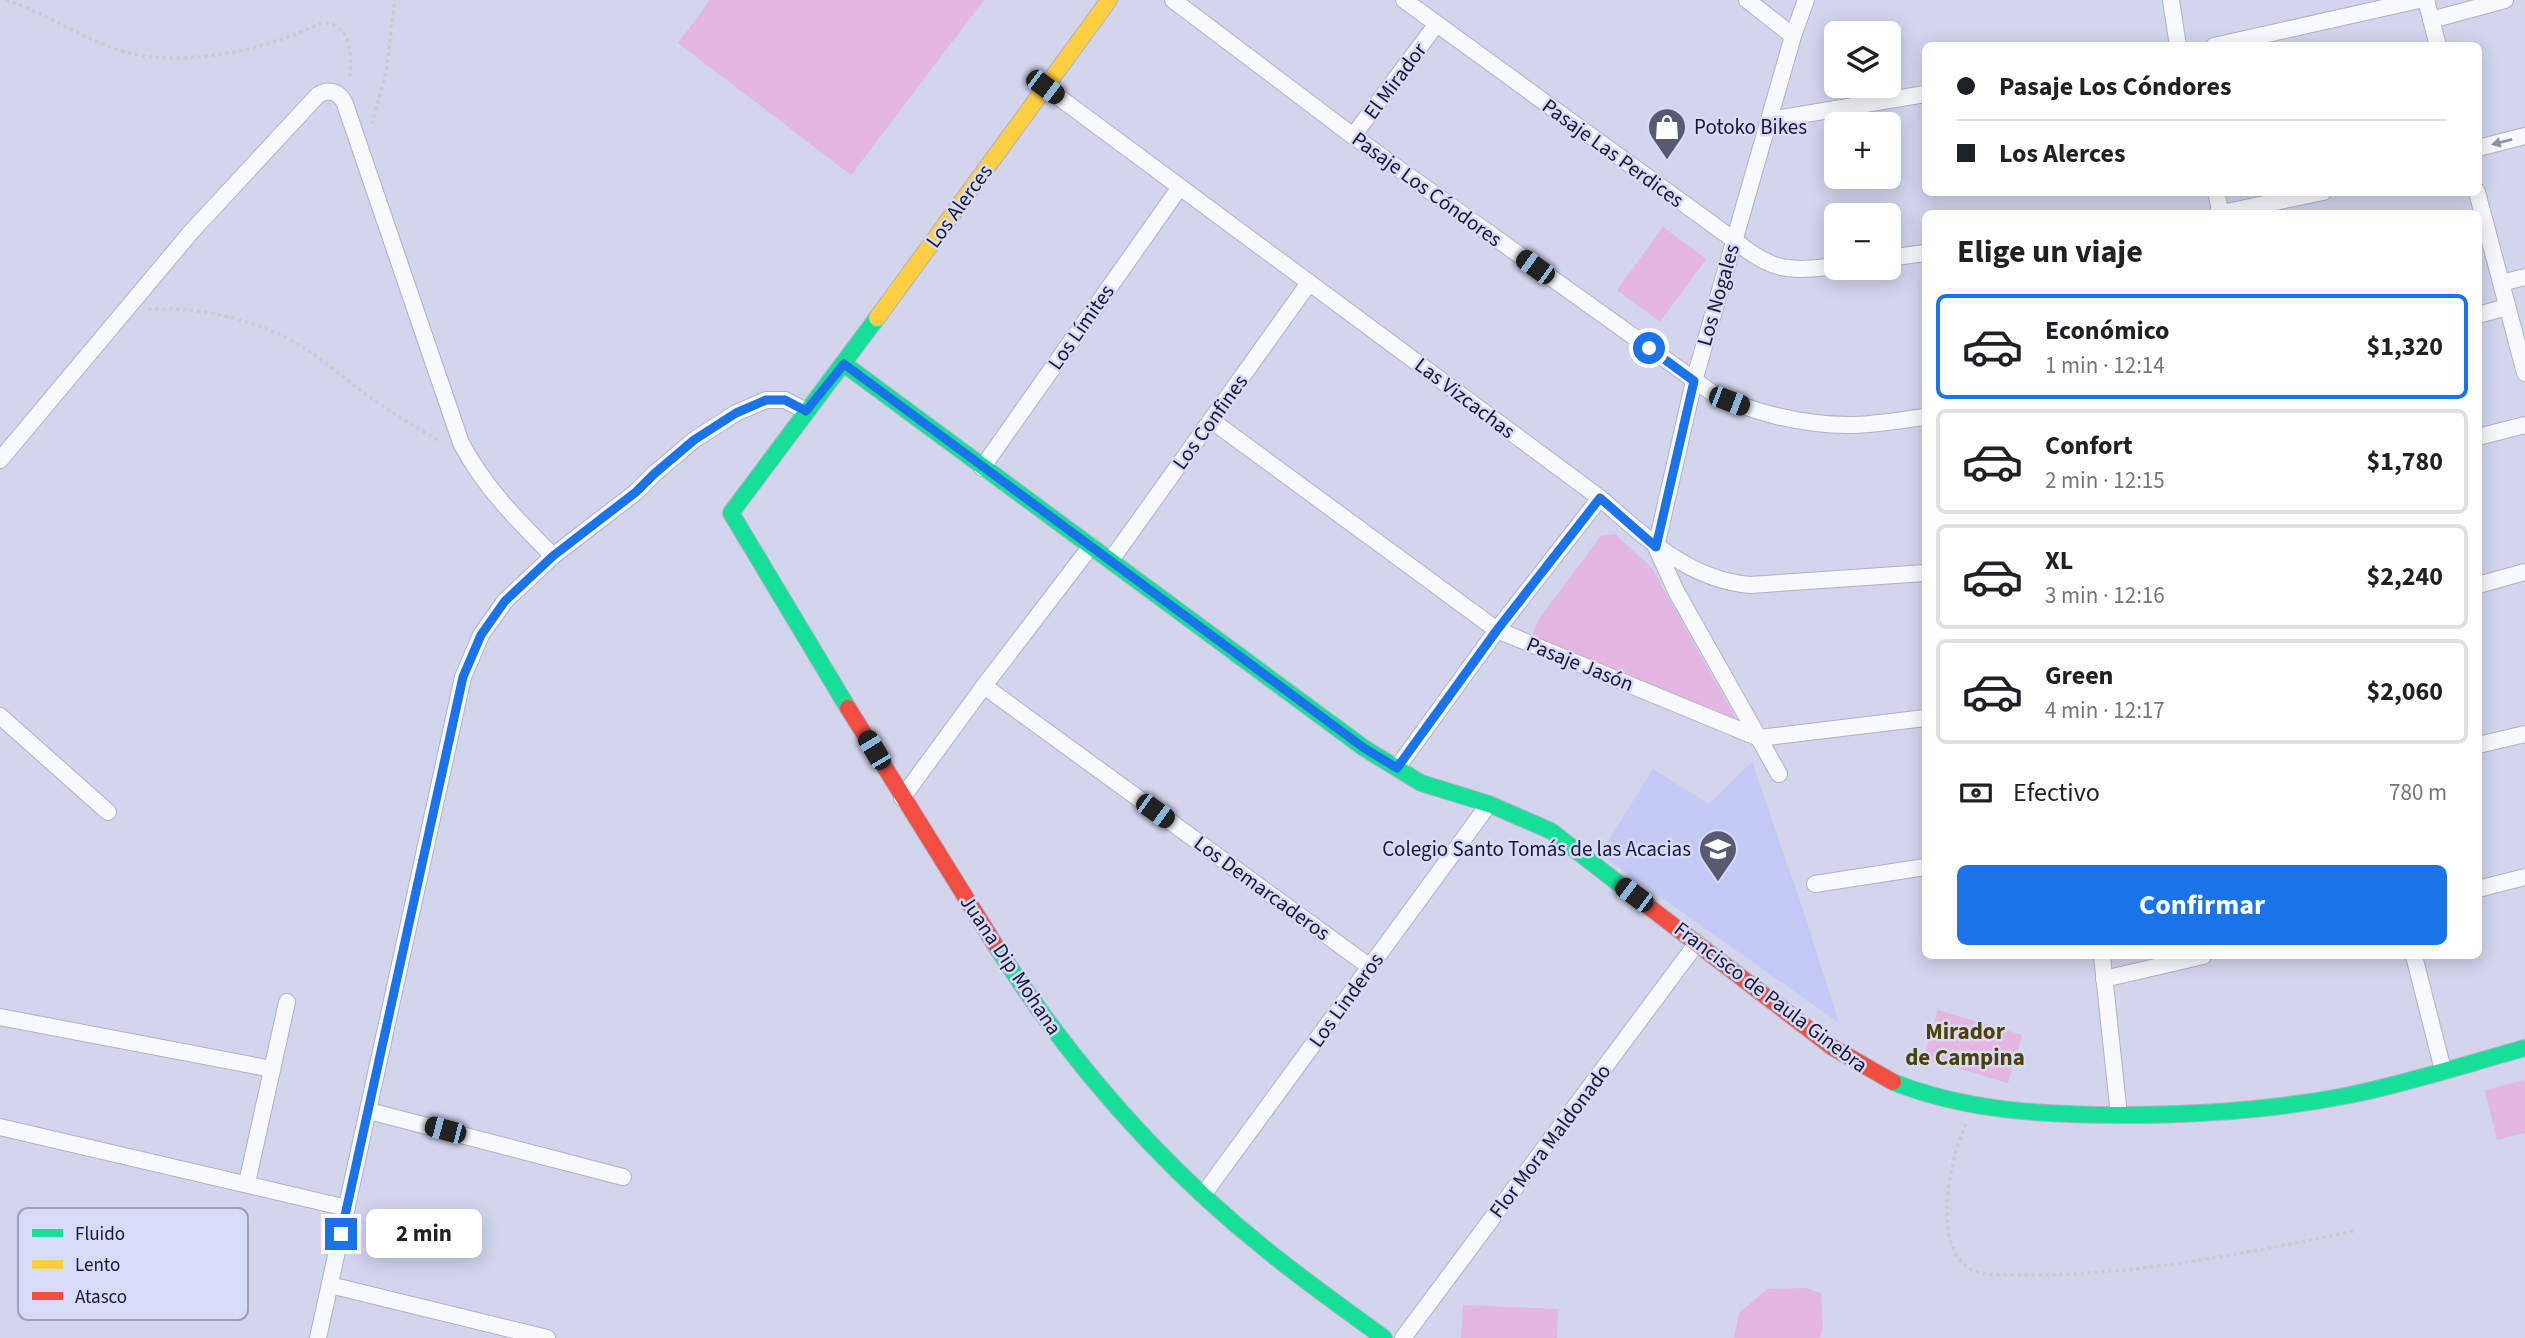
<!DOCTYPE html>
<html lang="es">
<head>
<meta charset="utf-8">
<style>
	:root { --surface:#fff; --page:#f2f2f2; --text:#202124; --muted:#757577; --line:#e0e0e0; --accent:#1a73e8 }
	body { margin:0; font-family:"Source Sans 3",sans-serif; background:var(--page); color:var(--text); height:100vh; display:flex; flex-direction:column; font-size:26px; white-space:nowrap }
	* { box-sizing:border-box; margin:0 }
	p { font-size:23px; color:var(--muted) }
	.icon { flex:none; width:38px; height:38px; fill:none; stroke:currentColor; stroke-width:2; stroke-linecap:round; stroke-linejoin:round }
	.map { position:relative; flex:1; overflow:hidden }
	.details { position:absolute; left:1922px; top:210px; width:560px; height:749px; display:flex; flex-direction:column; background:var(--surface); border-radius:10px; box-shadow:0 4px 18px #0003 }
	.details>* { flex:none }
	.guide { position:absolute; left:1922px; top:42px; width:560px; height:154px; border-radius:10px; box-shadow:0 4px 18px #0003; display:grid; align-content:center; height:154px; padding:0 35px; background:var(--surface) }
	.controls { position:absolute; left:1824px; top:21px; display:grid; gap:14px }
	.controls a { display:grid; place-items:center; width:77px; height:77px; border-radius:10px; background:var(--surface); box-shadow:0 4px 18px #0003; font-size:35px }
	.end { position:absolute; width:32px; height:32px; margin:-16px; border:9px solid #1a73e8; background:#fff; box-shadow:0 0 0 4px #fff }
	.from { border-radius:50% }
	.bubble { position:absolute; height:49px; border-radius:10px; background:var(--surface); box-shadow:0 4px 18px #0003; font-size:23px; font-weight:700; line-height:49px; text-align:center }
	.car { position:absolute; width:21px; height:42px; margin:-21px -10px; border-radius:9px; box-shadow:0 0 5px 2px #0007; background:linear-gradient(#222 24%,#8ab4d8 0 40%,#222 0 76%,#8ab4d8 0 86%,#222 0) }
	.guide b { display:flex; align-items:center; gap:24px; height:66px; font-size:26px }
	.guide b+b { border-top:2px solid var(--line) }
	.guide i { width:18px; height:18px; background:var(--text) }
	ul { padding:0; list-style:none }
	li { display:flex; align-items:center; gap:21px; height:105px; margin:0 14px 10px; padding:0 21px; border:4px solid var(--line); border-radius:10px }
	li div { flex:1 }
	li b { display:block; font-size:26px }
	li em { font-style:normal; font-weight:700 }
	li.selected { border-color:var(--accent) }
	li>.icon { width:63px; height:63px; stroke-width:1.5 }
	h2 { padding:0 35px; font-size:32px; line-height:84px }
	.pay { display:flex; align-items:center; gap:18px; height:77px; padding:0 35px; font-size:26px }
	.pay p { margin-inline-start:auto }
	.cta { display:flex; gap:14px; margin-top:auto; padding:14px 35px }
	.cta a { flex:1; height:80px; border-radius:10px; background:var(--accent); color:#fff; font-size:28px; font-weight:700; line-height:80px; text-align:center }
	.map>svg:first-child { display:block }
	.built { fill:#c4c9f5 }
	.green { fill:#e3b7e0 }
	.lines { fill:none; stroke-linecap:round; stroke-linejoin:round }
	.street-casing { stroke:#aeb1c8; stroke-width:18 }
	.fast-casing { stroke:#aeb1c8; stroke-width:18 }
	.slow-casing { stroke:#aeb1c8; stroke-width:18 }
	.jam-casing { stroke:#aeb1c8; stroke-width:18 }
	.path { stroke:#cbccd3; stroke-width:3.5; stroke-dasharray:3.5 3.5; stroke-linecap:butt }
	.street { stroke:#f8f9fc; stroke-width:16 }
	.fast { stroke:#16e098; stroke-width:16 }
	.slow { stroke:#ffcf43; stroke-width:16 }
	.jam { stroke:#f24e42; stroke-width:16 }
	.oneway { fill:#9394a1 }
	.route { stroke:#1a73e8; stroke-width:9 }
	.labels { text-anchor:middle; dominant-baseline:central; stroke-width:5; stroke-linejoin:round; paint-order:stroke }
	.street-label { font-size:21px; fill:#171831; stroke:#d7dbf7 }
	.poi-label { font-size:21px; fill:#171831; stroke:#d7dbf7; text-anchor:start }
	.neighbourhood-label { font-size:23px; font-weight:bold; fill:#4d4200; stroke:#d7dbf7 }
	.key { fill:#d7dbf7; stroke:#9da0bc; stroke-width:2 }
	.key-label { font-size:19px; fill:#171831 }
</style>
</head>
<body>
<div class="map">
<svg width="2525" height="1338" viewBox="0 0 2525 1338">
	<rect width="100%" height="100%" fill="#d2d5ec"/>
	<path class="built" d="M1752,762L1804,913L1839,1023L1600,854L1653,769L1709,804Z"/>
	<g class="green">
		<path d="M710,0H984L851,175L678,43Z"/>
		<path d="M1663,227L1706,259L1660,322L1617,290Z"/>
		<path d="M1615,534L1652,568L1736,719L1532,636L1539,619L1601,536Z"/>
		<path d="M1938,1010L2022,1035L2008,1083L1923,1058Z"/>
		<path d="M2525,1080V1133L2497,1140L2485,1090Z"/>
		<path d="M1806,1288L1821,1293L1823,1327L1820,1338H1734L1739,1313L1767,1289Z"/>
		<path d="M1463,1305L1558,1309L1557,1338H1461Z"/>
	</g>
	<g class="lines">
		<defs>
			<g id="street">
				<path d="M1173,0L1353,136L1711,392C1752,413 1803,425 1849,425C1874,425 1900,420 1925,417"/>
				<path d="M1404,0L1734,240C1771,271 1788,272 1836,266"/>
				<path d="M1747,0L1793,36"/>
				<path d="M2171,0L2178,46"/>
				<path d="M2426,0L2438,46"/>
				<path d="M2431,20L2505,0"/>
				<path d="M2214,46L2419,0"/>
				<path d="M1045,87L1600,498C1644,536 1688,580 1750,585L1925,573"/>
				<path d="M1770,120L1925,94"/>
				<path d="M1353,136L1436,25"/>
				<path d="M2478,148L2525,136"/>
				<path d="M2216,192L2221,214"/>
				<path d="M2477,192L2525,373"/>
				<path d="M2217,214L2323,192"/>
				<path d="M1888,258L1925,253"/>
				<path d="M2501,283L2525,277"/>
				<path d="M2478,315L2507,307"/>
				<path d="M1211,420L1497,630L1759,738L1925,718"/>
				<path d="M2478,437L2525,425"/>
				<path d="M0,460L191,232L318,95C329,88 340,92 345,104L461,443C484,487 518,521 553,556"/>
				<path d="M982,468L1180,187"/>
				<path d="M1111,560L1309,283"/>
				<path d="M2478,585L2525,572"/>
				<path d="M984,686L1370,967"/>
				<path d="M0,716L108,812"/>
				<path d="M2478,745L2525,734"/>
				<path d="M1397,768L1497,630L1600,498"/>
				<path d="M1779,774L1676,591L1656,547L1694,381L1793,36L1806,0"/>
				<path d="M902,798L984,686L1091,546"/>
				<path d="M1815,884L1925,867"/>
				<path d="M2478,889L2525,877"/>
				<path d="M2102,956L2119,1115"/>
				<path d="M2414,956L2443,1070"/>
				<path d="M2104,979L2203,956"/>
				<path d="M0,1017L272,1069"/>
				<path d="M369,1111L623,1177"/>
				<path d="M0,1127L347,1208"/>
				<path d="M247,1183L287,1002"/>
				<path d="M1203,1195L1489,804"/>
				<path d="M330,1285L547,1338"/>
				<path d="M318,1338L463,677L481,635L505,601L553,556L636,492L654,474L694,440L736,413L766,400H785L806,411"/>
				<path d="M1403,1338L1697,943"/>
			</g>
			<g id="fast">
				<path d="M844,364L1364,748L1421,783L1489,804L1551,831L1636,897"/>
				<path d="M848,708L731,513L877,318"/>
				<path d="M994,943C1068,1059 1161,1166 1269,1252C1306,1282 1346,1310 1384,1338"/>
				<path d="M1893,1082C1966,1111 2044,1115 2123,1115C2199,1115 2275,1110 2350,1095C2409,1083 2467,1064 2525,1048"/>
			</g>
			<path id="slow" d="M877,318L1109,0"/>
			<g id="jam">
				<path d="M848,708L994,943"/>
				<path d="M1636,897L1832,1047L1893,1082"/>
			</g>
		</defs>
		<use href="#street" class="street-casing"/>
		<use href="#fast" class="fast-casing"/>
		<use href="#slow" class="slow-casing"/>
		<use href="#jam" class="jam-casing"/>
		<g class="path">
			<path d="M6,0C44,12 76,35 113,48C174,71 264,51 321,23C352,22 353,57 349,80"/>
			<path d="M372,124L386,72L395,0"/>
			<path d="M148,309C197,307 245,317 289,339C316,354 339,374 363,392C388,410 414,427 440,441"/>
			<path d="M1966,1124C1950,1157 1931,1246 1970,1269C1985,1277 2006,1274 2023,1275C2136,1276 2245,1253 2355,1231"/>
		</g>
		<use href="#street" class="street"/>
		<use href="#fast" class="fast"/>
		<use href="#slow" class="slow"/>
		<use href="#jam" class="jam"/>
	</g>
	<defs><path id="oneway-solid" d="M-6-.8H1V-3.2L6.5 0L1 3.2V.8H-6Z" transform="scale(1.75)"/></defs>
	<use class="oneway" href="#oneway-solid" transform="translate(2502 142) rotate(166)"/>
	<g class="lines">
		<path class="route" d="M341,1234L463,677L481,635L505,601L553,556L636,492L654,474L694,440L736,413L766,400H785L806,411L844,364L1364,748L1397,768L1497,630L1600,498L1656,547L1694,381L1649,348"/>
	</g>
	<defs>
		<symbol id="shop-pin" viewBox="-11 -11 22 30"><path d="M0 17L-7.5 6A9.5 9.5 0 1 1 7.5 6Z" fill="#585a72" stroke="#d7dbf7"/><path d="M-5-2.5h2.3a2.7 3.5 0 0 1 5.4 0H5L5.5 6h-11ZM-1.5-2.5h3a1.5 2.3 0 0 0-3 0Z" fill="#fff"/></symbol>
		<symbol id="school-pin" viewBox="-11 -11 22 30"><path d="M0 17L-7.5 6A9.5 9.5 0 1 1 7.5 6Z" fill="#585a72" stroke="#d7dbf7"/><path d="M0-5L7-2L0 1L-7-2ZM-4 1L0 2.5L4 1V4Q0 6-4 4Z" fill="#fff"/></symbol>
	</defs>
	<g fill-rule="evenodd">
		<use href="#shop-pin" x="1645" y="105" width="44" height="60"/>
		<use href="#school-pin" x="1696" y="827" width="44" height="60"/>
	</g>
	<g class="labels">
		<g class="street-label">
			<text transform="translate(1395 81) rotate(-53)">El Mirador</text>
			<text transform="translate(1613 153) rotate(36)">Pasaje Las Perdices</text>
			<text transform="translate(1427 189) rotate(36)">Pasaje Los Cóndores</text>
			<text transform="translate(959 206) rotate(-54)">Los Alerces</text>
			<text transform="translate(1718 295) rotate(-74)">Los Nogales</text>
			<text transform="translate(1081 327) rotate(-55)">Los Límites</text>
			<text transform="translate(1465 398) rotate(37)">Las Vizcachas</text>
			<text transform="translate(1210 422) rotate(-54)">Los Confines</text>
			<text transform="translate(1580 664) rotate(22)">Pasaje Jasón</text>
			<text transform="translate(1262 888) rotate(36)">Los Demarcaderos</text>
			<text transform="translate(1011 965) rotate(56)">Juana Dip Mohana</text>
			<text transform="translate(1771 997) rotate(37)">Francisco de Paula Ginebra</text>
			<text transform="translate(1346 1000) rotate(-54)">Los Linderos</text>
			<text transform="translate(1550 1141) rotate(-53)">Flor Mora Maldonado</text>
		</g>
		<g class="poi-label">
			<text x="1694" y="127">Potoko Bikes</text>
			<text x="1691" y="849" text-anchor="end">Colegio Santo Tomás de las Acacias</text>
		</g>
		<g class="neighbourhood-label">
			<text x="1965" y="1031">Mirador<tspan x="1965" dy="26">de Campina</tspan></text>
		</g>
	</g>
	<rect x="18" y="1208" width="230" height="112" rx="10" class="key"/>
	<rect x="32" y="1229" width="31" height="8" fill="#16e098"/>
	<rect x="32" y="1260" width="31" height="9" fill="#ffcf43"/>
	<rect x="32" y="1292" width="31" height="8" fill="#f24e42"/>
	<g class="key-label">
		<text x="75" y="1240">Fluido</text>
		<text x="75" y="1271">Lento</text>
		<text x="75" y="1303">Atasco</text>
	</g>
</svg>
<div class="controls">
<a><svg class="icon" aria-label="layers" viewBox="0 0 24 24"><path d="M12 4l9 5-9 5-9-5zM3 14l9 5 9-5"/></svg></a>
<a>+</a>
<a>−</a>
</div>
<i class="end from" style="left:1649px;top:348px"></i>
<i class="end" style="left:341px;top:1234px"></i>
<div class="bubble" style="left:366px;top:1209px;width:116px">2 min</div>
<i class="car" style="left:1045px;top:87px;rotate:127deg"></i>
<i class="car" style="left:1535px;top:267px;rotate:306deg"></i>
<i class="car" style="left:1729px;top:401px;rotate:111deg"></i>
<i class="car" style="left:874px;top:750px;rotate:329deg"></i>
<i class="car" style="left:1155px;top:811px;rotate:126deg"></i>
<i class="car" style="left:1634px;top:895px;rotate:307deg"></i>
<i class="car" style="left:445px;top:1130px;rotate:285deg"></i>
<div class="guide">
<b><i class="from"></i>Pasaje Los Cóndores</b>
<b><i></i>Los Alerces</b>
</div>
<section class="details">
<h2>Elige un viaje</h2>
<ul>
<li class="selected"><svg class="icon" aria-label="car" viewBox="0 0 24 24"><path d="M5 17H2v-5l4-1 3-4h7l3 4 3 1v5h-3M9 17h6M6 11h13"/><circle cx="7" cy="17" r="2"/><circle cx="17" cy="17" r="2"/></svg><div><b>Económico</b><p>1 min · 12:14</p></div><em>$1,320</em></li>
<li><svg class="icon" aria-label="car" viewBox="0 0 24 24"><path d="M5 17H2v-5l4-1 3-4h7l3 4 3 1v5h-3M9 17h6M6 11h13"/><circle cx="7" cy="17" r="2"/><circle cx="17" cy="17" r="2"/></svg><div><b>Confort</b><p>2 min · 12:15</p></div><em>$1,780</em></li>
<li><svg class="icon" aria-label="car" viewBox="0 0 24 24"><path d="M5 17H2v-5l4-1 3-4h7l3 4 3 1v5h-3M9 17h6M6 11h13"/><circle cx="7" cy="17" r="2"/><circle cx="17" cy="17" r="2"/></svg><div><b>XL</b><p>3 min · 12:16</p></div><em>$2,240</em></li>
<li><svg class="icon" aria-label="car" viewBox="0 0 24 24"><path d="M5 17H2v-5l4-1 3-4h7l3 4 3 1v5h-3M9 17h6M6 11h13"/><circle cx="7" cy="17" r="2"/><circle cx="17" cy="17" r="2"/></svg><div><b>Green</b><p>4 min · 12:17</p></div><em>$2,060</em></li>
</ul>
<div class="pay"><svg class="icon" aria-label="cash" viewBox="0 0 24 24"><path d="M3 7h18v10H3z"/><circle cx="12" cy="12" r="2"/></svg>Efectivo<p>780 m</p></div>
<div class="cta"><a>Confirmar</a></div>
</section>
</div>
</body>
</html>
